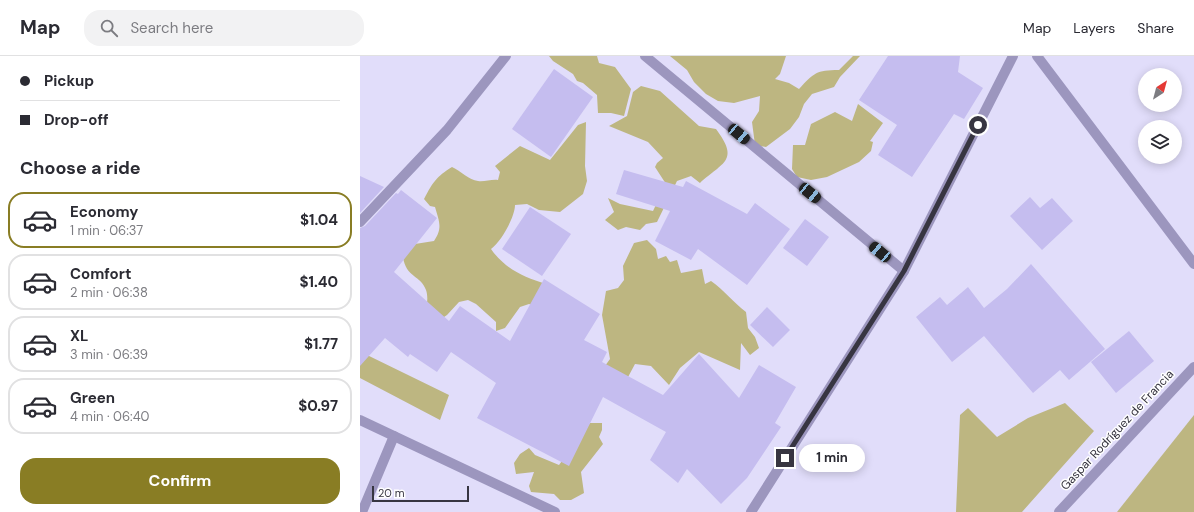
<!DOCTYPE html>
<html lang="en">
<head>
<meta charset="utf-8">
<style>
	:root { --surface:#fff; --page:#f2f2f3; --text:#2b2b33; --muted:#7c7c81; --line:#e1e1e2; --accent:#897d24 }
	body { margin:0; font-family:"DM Sans",sans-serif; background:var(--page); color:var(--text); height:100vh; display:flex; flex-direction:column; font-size:15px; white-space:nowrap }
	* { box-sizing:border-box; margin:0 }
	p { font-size:13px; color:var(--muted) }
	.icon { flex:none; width:22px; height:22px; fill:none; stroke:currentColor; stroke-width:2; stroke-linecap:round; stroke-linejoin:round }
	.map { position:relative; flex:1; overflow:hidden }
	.sheet { display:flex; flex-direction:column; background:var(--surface); width:360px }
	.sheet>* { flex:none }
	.guide { display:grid; align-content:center; height:88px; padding:0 20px; background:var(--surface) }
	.needle { width:26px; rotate:36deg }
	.fabs { position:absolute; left:778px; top:12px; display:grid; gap:8px }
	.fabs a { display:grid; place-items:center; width:44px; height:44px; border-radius:50%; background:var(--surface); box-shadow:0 2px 10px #0003; font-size:20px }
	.scale { position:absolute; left:12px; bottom:10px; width:97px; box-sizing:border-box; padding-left:4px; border:2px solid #373541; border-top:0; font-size:11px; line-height:14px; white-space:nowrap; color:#373541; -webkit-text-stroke:3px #fff; paint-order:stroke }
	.end { position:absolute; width:18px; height:18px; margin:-9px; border:5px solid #373541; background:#fff; box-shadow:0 0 0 2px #fff }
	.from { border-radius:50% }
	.bubble { position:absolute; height:28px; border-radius:14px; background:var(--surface); box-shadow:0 2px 10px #0003; font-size:13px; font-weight:700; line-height:28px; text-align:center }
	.car { position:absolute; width:12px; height:24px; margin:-12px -6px; border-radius:5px; box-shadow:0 0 3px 1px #0007; background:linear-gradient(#222 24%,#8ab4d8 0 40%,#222 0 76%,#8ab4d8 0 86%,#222 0) }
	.guide b { display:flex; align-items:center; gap:14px; height:38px; font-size:15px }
	.guide b+b { border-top:1px solid var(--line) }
	.guide i { width:10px; height:10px; background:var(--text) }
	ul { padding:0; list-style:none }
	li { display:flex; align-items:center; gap:12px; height:56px; margin:0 8px 6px; padding:0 12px; border:2px solid var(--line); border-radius:16px }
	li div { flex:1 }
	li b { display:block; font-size:15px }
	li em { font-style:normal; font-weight:700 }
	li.selected { border-color:var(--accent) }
	li>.icon { width:36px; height:36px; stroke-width:1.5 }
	h2 { padding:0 20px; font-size:18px; line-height:48px }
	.primary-button { display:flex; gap:8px; margin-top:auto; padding:8px 20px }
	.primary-button a { flex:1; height:46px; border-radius:16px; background:var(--accent); color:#fff; font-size:16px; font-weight:700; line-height:46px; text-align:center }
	header { display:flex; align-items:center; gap:24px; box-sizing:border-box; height:56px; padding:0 20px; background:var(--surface); border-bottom:1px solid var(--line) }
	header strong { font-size:19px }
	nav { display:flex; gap:22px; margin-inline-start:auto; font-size:14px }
	.search { width:280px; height:36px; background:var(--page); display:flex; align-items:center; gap:10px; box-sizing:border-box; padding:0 14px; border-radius:16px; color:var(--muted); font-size:15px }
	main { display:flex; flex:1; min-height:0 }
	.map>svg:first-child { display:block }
	.forest { fill:#bdb681 }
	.building { fill:#c5bdef }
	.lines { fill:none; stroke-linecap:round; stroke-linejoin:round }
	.minor { stroke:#9c96be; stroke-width:10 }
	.route { stroke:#373541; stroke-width:5 }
	.labels { text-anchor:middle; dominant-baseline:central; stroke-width:3; stroke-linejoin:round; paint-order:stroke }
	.street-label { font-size:12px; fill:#373541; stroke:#fff }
</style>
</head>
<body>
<header>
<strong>Map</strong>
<div class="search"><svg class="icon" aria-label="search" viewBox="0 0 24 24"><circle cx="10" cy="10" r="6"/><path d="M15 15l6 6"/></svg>Search here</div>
<nav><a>Map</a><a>Layers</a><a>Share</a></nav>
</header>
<main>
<section class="sheet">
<div class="guide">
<b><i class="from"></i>Pickup</b>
<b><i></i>Drop-off</b>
</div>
<h2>Choose a ride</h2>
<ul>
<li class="selected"><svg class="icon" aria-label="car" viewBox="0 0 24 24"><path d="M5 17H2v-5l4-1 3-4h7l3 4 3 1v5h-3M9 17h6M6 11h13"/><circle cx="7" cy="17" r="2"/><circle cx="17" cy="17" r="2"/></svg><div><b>Economy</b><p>1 min · 06:37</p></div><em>$1.04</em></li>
<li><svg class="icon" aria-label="car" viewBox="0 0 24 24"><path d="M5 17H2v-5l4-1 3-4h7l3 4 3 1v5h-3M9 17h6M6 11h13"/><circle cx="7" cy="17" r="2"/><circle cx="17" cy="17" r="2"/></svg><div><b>Comfort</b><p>2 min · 06:38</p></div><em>$1.40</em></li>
<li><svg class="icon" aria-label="car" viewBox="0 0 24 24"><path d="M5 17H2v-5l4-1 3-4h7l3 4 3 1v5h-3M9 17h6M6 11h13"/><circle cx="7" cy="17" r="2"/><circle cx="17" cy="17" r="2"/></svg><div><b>XL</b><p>3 min · 06:39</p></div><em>$1.77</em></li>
<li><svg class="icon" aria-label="car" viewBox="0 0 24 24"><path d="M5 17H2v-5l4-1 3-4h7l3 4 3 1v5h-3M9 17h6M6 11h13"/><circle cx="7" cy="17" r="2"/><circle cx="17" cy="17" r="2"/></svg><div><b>Green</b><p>4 min · 06:40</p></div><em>$0.97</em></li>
</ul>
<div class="primary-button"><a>Confirm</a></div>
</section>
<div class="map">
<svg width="834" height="456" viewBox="0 0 834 456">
	<rect width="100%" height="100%" fill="#e1ddfa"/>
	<g class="forest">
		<path d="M189,0H237L239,7L255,11L271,33L264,60L251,57H238L237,39L223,27L217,25L213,18L193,5Z"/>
		<path d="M310,0H426L420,18L415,23L429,27L439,33C454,17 456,14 479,14L493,0H500L480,21L474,31L452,38L444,48L439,61L430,73L406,91L395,89L392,66L399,55L400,40L374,47L358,45L346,38L334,26L327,14Z"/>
		<path d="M281,30L300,35L339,70L356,73C380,105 363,106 340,127L331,120L317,125L297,166L286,168L280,174L266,171L258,174L245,164L254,156L248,142L260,148L293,155L306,128L295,111L297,107L303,102L288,86L249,70L267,60L273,36Z"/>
		<path d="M498,48L523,67L510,85L513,86L511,95L499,106L467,121L451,124L437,121L432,113L433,89H445L451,68L475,56L492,65Z"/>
		<path d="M226,66L225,110L227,125L223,138L200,156L179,154L167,148L155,149C155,161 141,186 131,193C145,213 164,221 186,228L178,251L169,248L160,251L145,272L136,275V266L116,248L108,244L99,246L87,259L72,269L65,263C66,255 69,242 66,234C61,219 46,222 43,201L55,188L74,185C83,172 79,165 75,151L70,150L64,143C73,126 76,121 92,111C101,115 109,124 118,125C124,126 132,123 138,124L140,116L135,110L160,90L190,104L218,69Z"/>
		<path d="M287,184L296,193L298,203L306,200L310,206L317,204L321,217L342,213L345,228L351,225C364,234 373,246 386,256L388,272L395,281L399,292L390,299L381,287L380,314L339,296L320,312L309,329L291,310L275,308L260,336L237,321L250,303L242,259L246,235L258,232L264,224L263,210L274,187Z"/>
		<path d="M0,294L5,298L89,339L80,364L0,322Z"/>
		<path d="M705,347L734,375L662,456H596L600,359L608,352L637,381L668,362Z"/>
		<path d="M834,359V456H757Z"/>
		<path d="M230,367H242V374L239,381L243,388L221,416L224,437L211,444H200L194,438L171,436L169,430L174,416L156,418L154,407L160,398L169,392L175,399L199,409Z"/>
	</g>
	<g class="building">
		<path d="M528,0H600L598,16L623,32L604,63L594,58L552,121L518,99L537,69L499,44Z"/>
		<path d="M194,13L233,41L191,101L152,73Z"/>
		<path d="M264,114L323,131L326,125L387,158L395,147L430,173L387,229L338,193L331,204L295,185L310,155L256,138Z"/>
		<path d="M0,120L24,131L0,157Z"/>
		<path d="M41,134L77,162L34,216L89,265L100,250L150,285L184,223L240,258L224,284L247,296L242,306L303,339L339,298L379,342L399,309L436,331L415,367L421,371L387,422L361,448L327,413L318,427L290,404L306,376L243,341L209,410L117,362L136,327L91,296L77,316L50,298L48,301L25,282L0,310V172L5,170L36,137L38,138Z"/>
		<path d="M670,141L680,152L692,142L713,165L682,194L650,160Z"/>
		<path d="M170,151L211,178L182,220L142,193Z"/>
		<path d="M445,163L469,181L447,210L423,192Z"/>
		<path d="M671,208L745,293L709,324L700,314L673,337L624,280L592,306L556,261L580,241L587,249L608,231L624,252L647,233Z"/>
		<path d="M407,251L430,274L413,291L390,269Z"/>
		<path d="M769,275L794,305L756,337L731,306Z"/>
	</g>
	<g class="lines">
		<g class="minor">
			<path d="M285,0L544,215"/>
			<path d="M677,0L834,208"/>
			<path d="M0,166L87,74L146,0"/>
			<path d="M0,364L195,456"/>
			<path d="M2,456L34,380"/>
			<path d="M391,456L544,215L653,0"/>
			<path d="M699,456L834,311"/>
		</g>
	</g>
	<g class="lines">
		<path class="route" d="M425,402L544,215L618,69"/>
	</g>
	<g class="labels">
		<g class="street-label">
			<text transform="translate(757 374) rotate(-47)">Gaspar Rodríguez de Francia</text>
		</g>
	</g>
</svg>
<div class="fabs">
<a><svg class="needle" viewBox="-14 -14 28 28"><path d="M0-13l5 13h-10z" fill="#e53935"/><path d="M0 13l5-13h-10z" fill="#7c7c81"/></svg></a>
<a><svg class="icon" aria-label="layers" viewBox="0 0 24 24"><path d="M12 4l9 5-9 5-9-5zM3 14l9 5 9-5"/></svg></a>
</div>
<div class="scale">20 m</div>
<i class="end from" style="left:618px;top:69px"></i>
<i class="end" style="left:425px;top:402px"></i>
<div class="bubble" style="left:439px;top:388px;width:66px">1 min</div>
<i class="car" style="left:379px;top:78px;rotate:130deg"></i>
<i class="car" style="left:450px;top:137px;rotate:129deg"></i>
<i class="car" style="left:520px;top:196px;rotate:310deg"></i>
</div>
</main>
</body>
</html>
